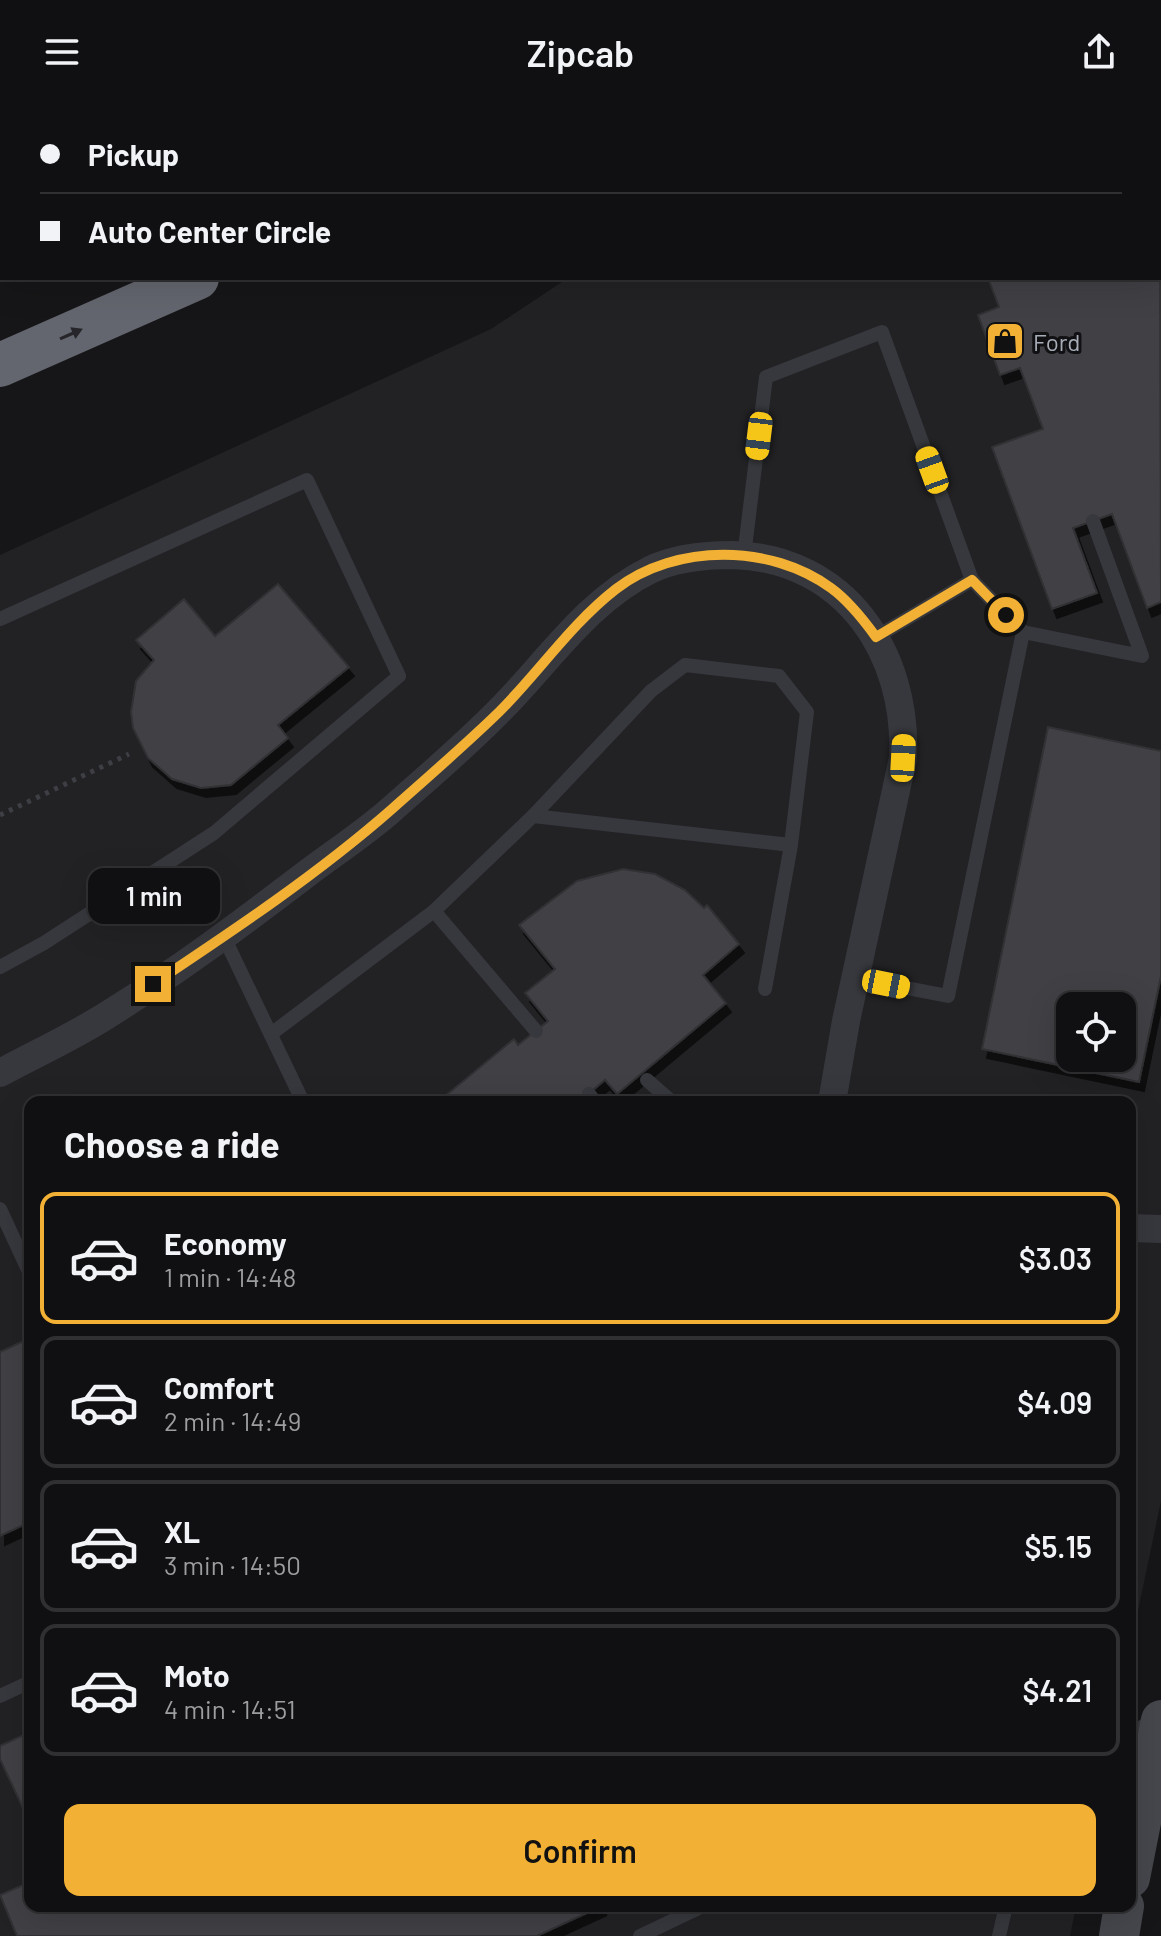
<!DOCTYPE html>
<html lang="en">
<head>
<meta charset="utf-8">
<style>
	:root { --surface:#101012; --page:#1e1e20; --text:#f1f3f6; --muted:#9c9d9f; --line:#303032; --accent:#f2b134 }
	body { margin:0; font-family:Barlow,sans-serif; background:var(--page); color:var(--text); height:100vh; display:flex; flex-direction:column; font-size:30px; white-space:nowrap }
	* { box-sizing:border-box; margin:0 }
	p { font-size:26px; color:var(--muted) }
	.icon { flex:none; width:44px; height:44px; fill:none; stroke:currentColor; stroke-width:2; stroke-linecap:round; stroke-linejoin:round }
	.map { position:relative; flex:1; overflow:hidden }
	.side { position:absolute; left:24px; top:992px; width:1112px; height:816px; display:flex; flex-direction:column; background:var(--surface); border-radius:16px; box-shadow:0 8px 32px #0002,0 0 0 2px var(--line) }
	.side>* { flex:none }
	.banner { position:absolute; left:0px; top:0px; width:1162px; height:176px; box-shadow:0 8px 32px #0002,0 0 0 2px var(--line); display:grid; align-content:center; height:176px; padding:0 40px; background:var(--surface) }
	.fabs { position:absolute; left:1056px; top:888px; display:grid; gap:16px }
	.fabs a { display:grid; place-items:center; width:80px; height:80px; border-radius:16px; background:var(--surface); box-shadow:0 8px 32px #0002,0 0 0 2px var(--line); font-size:40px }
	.end { position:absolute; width:36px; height:36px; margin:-18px; border:10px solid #f2b134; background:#111; box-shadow:0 0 0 4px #111 }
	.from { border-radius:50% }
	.bubble { position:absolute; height:56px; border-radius:16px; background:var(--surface); box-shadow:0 8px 32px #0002,0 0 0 2px var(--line); font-size:26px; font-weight:600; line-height:56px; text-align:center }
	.car { position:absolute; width:24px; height:48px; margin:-24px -12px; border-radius:10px; box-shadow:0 0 6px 2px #0007; background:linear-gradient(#f5c518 24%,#345 0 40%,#f5c518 0 76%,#345 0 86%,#f5c518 0) }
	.banner b { display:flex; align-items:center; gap:28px; height:76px; font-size:30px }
	.banner b+b { border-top:2px solid var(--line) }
	.banner i { width:20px; height:20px; background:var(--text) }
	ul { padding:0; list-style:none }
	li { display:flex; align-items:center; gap:24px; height:132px; margin:0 16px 12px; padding:0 24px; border:4px solid var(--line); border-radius:16px }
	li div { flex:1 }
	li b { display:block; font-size:30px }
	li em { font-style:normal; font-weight:600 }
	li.current { border-color:var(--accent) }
	li>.icon { width:72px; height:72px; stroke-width:1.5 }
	h2 { padding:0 40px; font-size:36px; line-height:96px }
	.button { display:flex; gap:16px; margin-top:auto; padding:16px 40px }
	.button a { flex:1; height:92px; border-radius:16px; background:var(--accent); color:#111; font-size:32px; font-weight:600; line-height:92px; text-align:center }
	header { display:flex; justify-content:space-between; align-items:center; height:104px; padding:0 40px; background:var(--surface); font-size:36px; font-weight:600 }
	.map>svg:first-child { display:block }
	.built { fill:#222225; fill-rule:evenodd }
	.building { fill:#404145; stroke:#303034; stroke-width:2; fill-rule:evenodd; filter:url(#shadow) }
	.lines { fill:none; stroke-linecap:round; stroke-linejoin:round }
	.path { stroke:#3d3f44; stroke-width:5; stroke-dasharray:4 6; stroke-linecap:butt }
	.lane { stroke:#37383d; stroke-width:14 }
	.street { stroke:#37383d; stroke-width:28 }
	.secondary { stroke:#45474d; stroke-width:40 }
	.highway { stroke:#63666e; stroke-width:44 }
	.oneway { fill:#26262a }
	.route { stroke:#f2b134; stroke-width:10 }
	.labels { text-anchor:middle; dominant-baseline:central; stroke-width:6; stroke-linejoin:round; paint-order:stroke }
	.poi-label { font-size:24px; fill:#a8adb8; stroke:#111113; text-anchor:start }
</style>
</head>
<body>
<header><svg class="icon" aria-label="menu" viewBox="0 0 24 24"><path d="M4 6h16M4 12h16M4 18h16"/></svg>Zipcab<svg class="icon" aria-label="share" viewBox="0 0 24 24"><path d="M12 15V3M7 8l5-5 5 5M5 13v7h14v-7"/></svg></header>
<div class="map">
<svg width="1161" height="1832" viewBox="0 0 1161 1832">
	<defs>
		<filter id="shadow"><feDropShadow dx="5" dy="9" stdDeviation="0" flood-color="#0009"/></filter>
	</defs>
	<rect width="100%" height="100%" fill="#161618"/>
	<path class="built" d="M828,0H1161V1397L1130,1545V998H30V1802H1076L1070,1832H0V451L491,225L568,174H1160V2H825ZM1070,902H1122V954H1070Z"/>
	<g class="building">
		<path d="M1160,116L1161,498L1147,504L1112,410L1073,424L1097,489L1052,505L992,343L1043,325L1020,264L1000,271L978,211L999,203L988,174H1160Z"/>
		<path d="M278,480L349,563L278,621L288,634L231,681L201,684L172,675L148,654L133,624L131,608L136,577L154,556L136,536L184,495L215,532Z"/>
		<path d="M1048,623L1161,647V872L1139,978L982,945ZM1070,902H1122V954H1070Z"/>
		<path d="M623,765L655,770L685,786L704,804L707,801L739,840L703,871L726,899L617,990L605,976L579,998H438L514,935L518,941L548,917L525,889L555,865L519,821L577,777Z"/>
		<path d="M30,1234V1418L0,1432V1248Z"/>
		<path d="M30,1628V1719L0,1655V1642Z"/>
		<path d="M30,1778V1802H602L537,1832H17L0,1791Z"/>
	</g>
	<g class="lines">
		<path class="path" d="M0,711L129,650"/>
		<g class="lane">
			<path d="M42,0L44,2"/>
			<path d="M63,2L67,0"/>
			<path d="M0,31L2,30"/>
			<path d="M744,452L766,273L882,228L972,476"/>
			<path d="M0,515L307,376L399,572L214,729L44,839L0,863"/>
			<path d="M876,533L972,476L1023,528"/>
			<path d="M434,807L536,927"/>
			<path d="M224,833L303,998"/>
			<path d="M855,874L948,892L1023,528L1142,552L1093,417"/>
			<path d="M765,885L791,741L807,608L779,572L685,561L651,587L533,712L791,741"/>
			<path d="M271,930L434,807L533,712"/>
			<path d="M647,976L672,998"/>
			<path d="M589,990L595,998"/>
			<path d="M0,1105L30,1170"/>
			<path d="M0,1592L30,1578"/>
			<path d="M1130,1632L1154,1614"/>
			<path d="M640,1832L703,1802"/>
			<path d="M999,1832L1006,1802"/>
		</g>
		<g class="street">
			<path d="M0,969C37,949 77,931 112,908C179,866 242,819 305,771C334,749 365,729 392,705C428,673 466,641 500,606C548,558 587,497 650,466C674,454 706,451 733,451C845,454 908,549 903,654L846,917L832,998"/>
			<path d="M1130,1124L1161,1125"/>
		</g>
		<g class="secondary">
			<path d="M1130,1774L1161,1616"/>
			<path d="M1119,1832L1124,1802"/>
		</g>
		<g class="highway">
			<path d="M285,2L289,0"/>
			<path d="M586,2L590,0"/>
			<path d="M0,129L2,128"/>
			<path d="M0,261L197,174"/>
		</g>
	</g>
	<defs><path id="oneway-solid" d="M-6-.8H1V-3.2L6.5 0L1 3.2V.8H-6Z" transform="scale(2)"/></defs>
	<use class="oneway" href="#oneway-solid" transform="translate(71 230) rotate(-24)"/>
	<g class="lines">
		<path class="route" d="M153,880C234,826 318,770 392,705C428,673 465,641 499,608C539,568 571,520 616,485C676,439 771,440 831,484C849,497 863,515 876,533L972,476L1006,511"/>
	</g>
	<defs>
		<symbol id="shop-square" viewBox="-11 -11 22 22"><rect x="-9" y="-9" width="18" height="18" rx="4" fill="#f2b134" stroke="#111113"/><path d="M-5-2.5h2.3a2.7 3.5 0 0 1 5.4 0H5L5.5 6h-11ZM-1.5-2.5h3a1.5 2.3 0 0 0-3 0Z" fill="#111"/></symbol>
	</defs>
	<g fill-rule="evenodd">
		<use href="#shop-square" x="983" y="215" width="44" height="44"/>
	</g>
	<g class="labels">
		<g class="poi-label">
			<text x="1033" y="237">Ford</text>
		</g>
	</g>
</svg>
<div class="fabs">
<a><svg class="icon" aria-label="locate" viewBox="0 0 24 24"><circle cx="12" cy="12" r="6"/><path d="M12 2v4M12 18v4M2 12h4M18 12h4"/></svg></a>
</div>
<i class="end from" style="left:1006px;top:511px"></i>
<i class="end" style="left:153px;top:880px"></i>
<div class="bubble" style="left:88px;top:764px;width:132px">1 min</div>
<i class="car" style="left:759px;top:332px;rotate:187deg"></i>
<i class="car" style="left:932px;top:366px;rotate:340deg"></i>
<i class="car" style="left:903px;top:654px;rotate:3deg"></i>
<i class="car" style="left:886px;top:880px;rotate:101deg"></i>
<div class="banner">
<b><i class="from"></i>Pickup</b>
<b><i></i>Auto Center Circle</b>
</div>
<section class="side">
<h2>Choose a ride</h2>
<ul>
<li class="current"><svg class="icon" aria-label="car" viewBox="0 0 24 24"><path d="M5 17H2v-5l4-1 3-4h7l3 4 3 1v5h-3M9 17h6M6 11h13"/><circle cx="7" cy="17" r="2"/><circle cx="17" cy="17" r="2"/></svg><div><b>Economy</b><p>1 min · 14:48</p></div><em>$3.03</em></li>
<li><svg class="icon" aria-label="car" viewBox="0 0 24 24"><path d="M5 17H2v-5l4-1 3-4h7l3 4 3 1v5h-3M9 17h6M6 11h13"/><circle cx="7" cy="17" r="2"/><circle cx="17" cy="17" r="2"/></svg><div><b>Comfort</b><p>2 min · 14:49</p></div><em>$4.09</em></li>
<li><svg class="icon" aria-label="car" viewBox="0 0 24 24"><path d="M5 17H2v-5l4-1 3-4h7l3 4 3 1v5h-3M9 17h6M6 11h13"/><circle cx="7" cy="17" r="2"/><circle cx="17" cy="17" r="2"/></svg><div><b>XL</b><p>3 min · 14:50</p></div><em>$5.15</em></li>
<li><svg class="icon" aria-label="car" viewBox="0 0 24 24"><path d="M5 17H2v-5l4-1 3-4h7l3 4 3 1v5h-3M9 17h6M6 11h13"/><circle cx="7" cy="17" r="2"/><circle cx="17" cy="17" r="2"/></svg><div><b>Moto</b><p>4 min · 14:51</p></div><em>$4.21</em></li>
</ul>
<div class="button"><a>Confirm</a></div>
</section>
</div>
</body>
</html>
